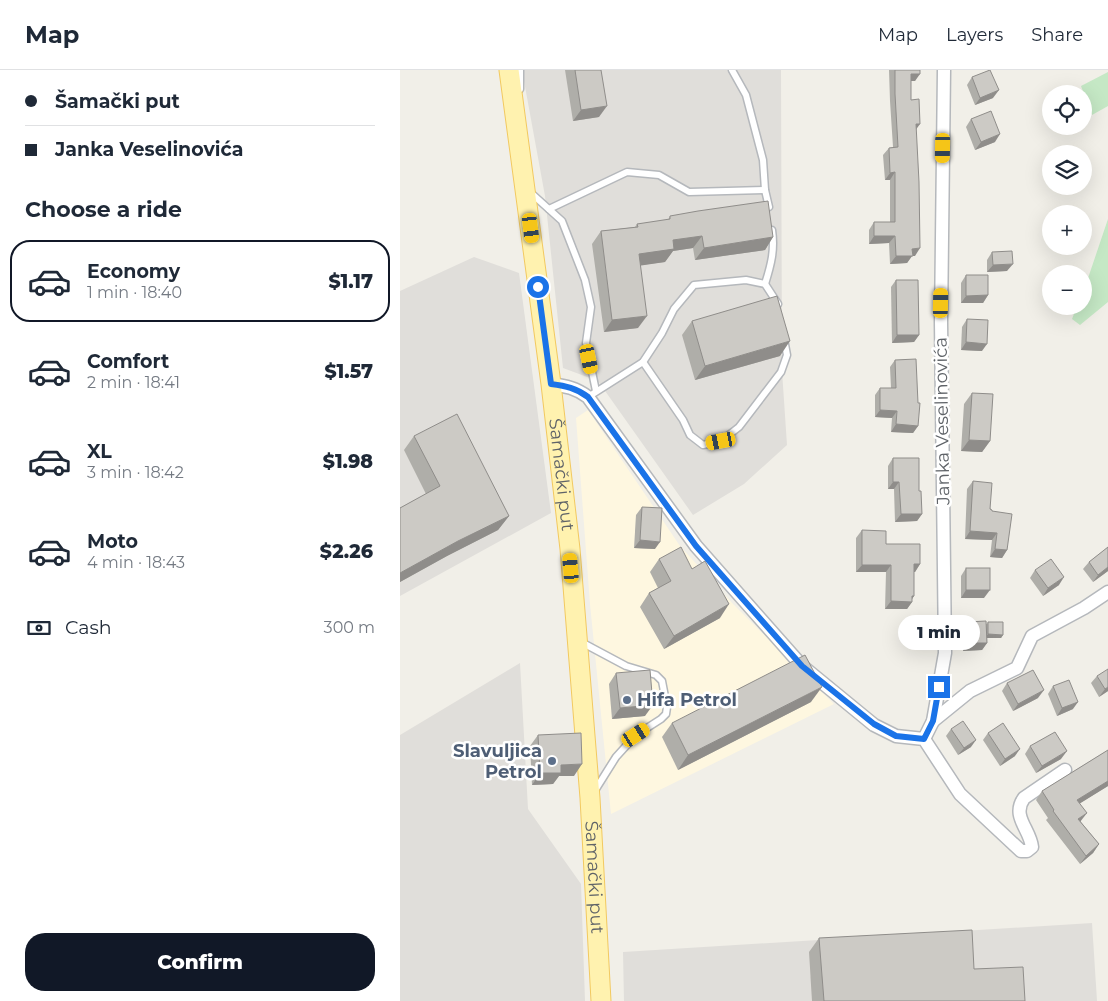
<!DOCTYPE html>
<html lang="en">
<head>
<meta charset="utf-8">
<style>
	:root { --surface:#fff; --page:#f2f2f3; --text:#1f2937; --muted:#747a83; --line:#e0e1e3; --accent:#111827 }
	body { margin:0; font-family:Montserrat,sans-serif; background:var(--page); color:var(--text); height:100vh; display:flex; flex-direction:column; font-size:19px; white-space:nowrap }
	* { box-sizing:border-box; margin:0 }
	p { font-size:16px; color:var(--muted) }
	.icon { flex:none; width:28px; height:28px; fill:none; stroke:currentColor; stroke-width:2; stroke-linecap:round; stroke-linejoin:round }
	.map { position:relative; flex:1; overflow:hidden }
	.panel { display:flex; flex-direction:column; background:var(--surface); width:400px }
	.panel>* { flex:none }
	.banner { display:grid; align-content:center; height:110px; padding:0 25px; background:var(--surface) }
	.buttons { position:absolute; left:642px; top:15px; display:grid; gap:10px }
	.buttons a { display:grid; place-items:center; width:50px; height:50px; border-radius:50%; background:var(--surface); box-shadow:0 5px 20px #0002; font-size:25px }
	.end { position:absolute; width:22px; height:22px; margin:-11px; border:6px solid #1a73e8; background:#fff; box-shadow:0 0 0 2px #fff }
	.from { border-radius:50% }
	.bubble { position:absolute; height:35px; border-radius:18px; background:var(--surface); box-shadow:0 5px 20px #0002; font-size:16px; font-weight:800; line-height:35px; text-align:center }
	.car { position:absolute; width:15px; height:30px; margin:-15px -8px; border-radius:6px; box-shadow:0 0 4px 1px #0007; background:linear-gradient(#f5c518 24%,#345 0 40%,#f5c518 0 76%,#345 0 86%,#f5c518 0) }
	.banner b { display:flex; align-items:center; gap:18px; height:48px; font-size:19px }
	.banner b+b { border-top:1px solid var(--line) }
	.banner i { width:12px; height:12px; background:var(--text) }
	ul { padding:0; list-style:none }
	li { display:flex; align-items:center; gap:15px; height:82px; margin:0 10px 8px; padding:0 15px; border:2px solid transparent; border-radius:20px }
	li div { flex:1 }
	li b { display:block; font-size:19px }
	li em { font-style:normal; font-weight:800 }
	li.on { border-color:var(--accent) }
	li>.icon { width:45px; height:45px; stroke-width:1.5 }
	h2 { padding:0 25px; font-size:22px; line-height:60px }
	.pay { display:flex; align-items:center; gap:12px; height:55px; padding:0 25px; font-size:19px }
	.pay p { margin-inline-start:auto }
	.cta { display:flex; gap:10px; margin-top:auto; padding:10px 25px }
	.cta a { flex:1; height:58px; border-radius:20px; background:var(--accent); color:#fff; font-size:20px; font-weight:800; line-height:58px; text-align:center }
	header { display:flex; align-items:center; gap:30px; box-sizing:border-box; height:70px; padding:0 25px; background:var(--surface); border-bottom:1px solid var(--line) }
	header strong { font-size:24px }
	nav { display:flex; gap:28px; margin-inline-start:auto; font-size:18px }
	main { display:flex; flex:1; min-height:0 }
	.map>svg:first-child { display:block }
	.commercial { fill:#fef7e0 }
	.industrial { fill:#e0deda }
	.green { fill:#c5e8c5 }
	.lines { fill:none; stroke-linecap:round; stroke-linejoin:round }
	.lane-casing { stroke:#b5b8bc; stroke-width:9 }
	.street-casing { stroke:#b5b8bc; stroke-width:15 }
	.primary-casing { stroke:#f2c960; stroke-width:21 }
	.lane { stroke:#fff; stroke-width:6 }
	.street { stroke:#fff; stroke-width:12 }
	.primary { stroke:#fff2af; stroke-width:19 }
	.wall { fill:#afaea9 }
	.shaded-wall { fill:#8f8d8a }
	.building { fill:#cccac5; stroke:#8f8d8a }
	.route { stroke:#1a73e8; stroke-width:6 }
	.service-dot { fill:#5c6f8a; stroke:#fff; stroke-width:2 }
	.labels { text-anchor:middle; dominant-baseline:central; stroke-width:5; stroke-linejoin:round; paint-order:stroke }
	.street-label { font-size:18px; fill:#5f6368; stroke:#fff }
	.service-label { font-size:18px; font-weight:bold; fill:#4e5e75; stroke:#fff; text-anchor:start }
</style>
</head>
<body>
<header>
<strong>Map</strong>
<nav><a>Map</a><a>Layers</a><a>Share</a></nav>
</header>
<main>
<section class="panel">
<div class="banner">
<b><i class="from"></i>Šamački put</b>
<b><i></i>Janka Veselinovića</b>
</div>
<h2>Choose a ride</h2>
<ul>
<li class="on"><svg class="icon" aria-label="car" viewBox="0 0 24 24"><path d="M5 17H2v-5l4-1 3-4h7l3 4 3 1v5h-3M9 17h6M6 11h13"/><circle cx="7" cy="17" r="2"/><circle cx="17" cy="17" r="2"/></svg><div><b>Economy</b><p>1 min · 18:40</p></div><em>$1.17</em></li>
<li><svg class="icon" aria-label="car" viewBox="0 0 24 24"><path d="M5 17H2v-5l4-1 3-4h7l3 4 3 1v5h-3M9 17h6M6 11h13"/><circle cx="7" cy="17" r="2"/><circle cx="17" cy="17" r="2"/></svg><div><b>Comfort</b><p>2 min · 18:41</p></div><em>$1.57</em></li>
<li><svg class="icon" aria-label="car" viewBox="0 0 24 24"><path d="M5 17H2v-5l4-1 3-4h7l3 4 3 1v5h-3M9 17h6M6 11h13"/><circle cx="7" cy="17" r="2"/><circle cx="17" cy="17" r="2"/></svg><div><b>XL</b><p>3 min · 18:42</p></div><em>$1.98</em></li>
<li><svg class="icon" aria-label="car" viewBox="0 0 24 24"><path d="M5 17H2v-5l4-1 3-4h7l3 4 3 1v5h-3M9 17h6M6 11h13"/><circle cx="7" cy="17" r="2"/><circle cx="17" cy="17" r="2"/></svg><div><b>Moto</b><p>4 min · 18:43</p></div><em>$2.26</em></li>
</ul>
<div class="pay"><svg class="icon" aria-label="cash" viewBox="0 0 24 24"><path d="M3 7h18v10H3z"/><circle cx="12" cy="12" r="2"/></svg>Cash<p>300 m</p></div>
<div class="cta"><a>Confirm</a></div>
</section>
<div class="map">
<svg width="708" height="931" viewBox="0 0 708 931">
	<rect width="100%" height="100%" fill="#f1efe8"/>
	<path class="commercial" d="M188,340L280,476L333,534L434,634L211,744L190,534L176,348Z"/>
	<g class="industrial">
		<path d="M122,0H381L382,301L387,375L344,414L293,445L198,311L163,298L145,126Z"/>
		<path d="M74,187L119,203L151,443L0,526V221Z"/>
		<path d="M120,593L128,739L181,814L185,931H0V665Z"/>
		<path d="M692,853L697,931H224L223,882Z"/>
	</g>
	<g class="green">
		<path d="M708,2V36L692,45L681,16Z"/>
		<path d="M708,149V232L680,255L672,249L677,236H684V220Z"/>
	</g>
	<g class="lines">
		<defs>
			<g id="lane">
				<path d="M332,0L346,25L363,90L365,120L369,137"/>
				<path d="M120,19V0"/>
				<path d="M131,123L162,151L185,210L191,237L186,273L196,321"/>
				<path d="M149,139L227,102L259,105L289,122L365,120"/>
				<path d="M365,214C371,195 375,180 372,160"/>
				<path d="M243,292L283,350L290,365L303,375L321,371L339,357L381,302L387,285L384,269"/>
				<path d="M188,327L243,292L262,263L274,239L294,215L346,210L365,214L378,234"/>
				<path d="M181,572L226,596L256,605L262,611L267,637L266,644L261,649L236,665L216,687L194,722"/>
			</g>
			<g id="street">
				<path d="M151,314C166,316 176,318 188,327L296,476L402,596L474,655L496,666L524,669L560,724L621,781H627L632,777C630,759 611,746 624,728L665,700"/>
				<path d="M533,651L570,621L617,598L632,566L684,538L708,522"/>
				<path d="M524,669L533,651L545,583L541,252L544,0"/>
			</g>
			<g id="primary">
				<path id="s1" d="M109,0L151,314L170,479L190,728L201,931"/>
			</g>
		</defs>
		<use href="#lane" class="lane-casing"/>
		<use href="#street" class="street-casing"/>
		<use href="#primary" class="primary-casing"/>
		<use href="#lane" class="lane"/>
		<use href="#street" class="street"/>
		<use href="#primary" class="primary"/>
	</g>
	<g class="wall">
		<path d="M165,0H201L199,47L173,51Z"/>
		<path d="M489,0H520L515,11H511V30L516,60L515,186H512L507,193L490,194L489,173L469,174V160L474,152H490V110H485L483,85L489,78L493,77L490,31Z"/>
		<path d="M572,7L593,28L575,35L567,15Z"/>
		<path d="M571,49L595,72L575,80L566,57Z"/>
		<path d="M270,146L373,167L365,180L295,190L293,178L273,181L265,192L241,195L238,258L204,262L192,174L201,161L235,157L237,154L268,150Z"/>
		<path d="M592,182L607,201L587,202V190Z"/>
		<path d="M566,205L588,225L583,233H561V213Z"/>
		<path d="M496,210L519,265L514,272L492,273L491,217Z"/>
		<path d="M567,249L582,281L561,280L562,257Z"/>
		<path d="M292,251L380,286L295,310L282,265Z"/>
		<path d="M495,290L518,356L513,363L491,362L492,348L475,347V325L480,318H491L490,297Z"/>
		<path d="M572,323L590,371L582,382L561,381L564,334Z"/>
		<path d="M14,366L109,446L98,460L47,486L0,512V438L26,424L4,380Z"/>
		<path d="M493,388L519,421L522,444L517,451L495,452L494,419H488V396Z"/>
		<path d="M573,411L592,441L607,480L602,488L590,487L592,470L565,469L567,419Z"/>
		<path d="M242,437L255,479L234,478L236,445Z"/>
		<path d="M462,460L520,494L515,502H514V526L512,529V532L507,539H485L486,502H456V468Z"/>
		<path d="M708,477V501L693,512L683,499L689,492Z"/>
		<path d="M259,489L292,499L320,548L264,579L240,537L249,523L258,518L250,502Z"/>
		<path d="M566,498L584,528H561V506Z"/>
		<path d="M635,500L659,515L643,526L630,508Z"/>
		<path d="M567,552L587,554L588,552L603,565L601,568H587V573L582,580L563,581L562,559Z"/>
		<path d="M216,603L245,646L212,649L209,614Z"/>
		<path d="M697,606L708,621L699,627L691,613Z"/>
		<path d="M607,613L638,628L613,641L602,621Z"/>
		<path d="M653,616L673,639L657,646L648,624Z"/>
		<path d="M411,632L278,700L262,667L272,653Z"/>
		<path d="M551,659L571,677L558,685L546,666Z"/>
		<path d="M588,663L615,686L600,696L583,670Z"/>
		<path d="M138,665L174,706H159L153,714L132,715L130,676Z"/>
		<path d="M630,676L661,689L636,703L625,684Z"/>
		<path d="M708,680V716L680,733L681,752L699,774L693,783L680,794L646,750L648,748L636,730L642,721Z"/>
		<path d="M419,868L574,899L625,931H412L409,882Z"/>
	</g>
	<g class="shaded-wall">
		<path d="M511,4H520L515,11H506Z"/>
		<path d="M599,20L593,28L575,35L580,28Z"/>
		<path d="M207,36L199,47L173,51L181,40Z"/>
		<path d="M516,54H520L515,61Z"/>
		<path d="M600,64L595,72L575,80L581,72Z"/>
		<path d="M495,102L490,110H485L490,103Z"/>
		<path d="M302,166L293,178L273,181L265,192L231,197L239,184L273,170Z"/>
		<path d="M474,166H495L489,173L469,174Z"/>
		<path d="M373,167L365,180L295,190L304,178Z"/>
		<path d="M520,178L515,186H512L507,193L490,194L496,186L512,179Z"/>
		<path d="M613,194L607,201L587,202L593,195Z"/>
		<path d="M588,225L583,233H561L566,226Z"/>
		<path d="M247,246L238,258L204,262L212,250Z"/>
		<path d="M497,265H519L514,272L492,273Z"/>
		<path d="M390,271L380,286L295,310L305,296Z"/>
		<path d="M566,272L587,274L582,281L561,280Z"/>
		<path d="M480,340L497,341L492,348L475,347Z"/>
		<path d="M496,354L518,356L513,363L491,362Z"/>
		<path d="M569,370L590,371L582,382L561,381Z"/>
		<path d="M493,412H499L494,419H488Z"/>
		<path d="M501,444H522L517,451L495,452Z"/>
		<path d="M109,446L98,460L47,486L0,512V503L58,471Z"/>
		<path d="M570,461L597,463L592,470L565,469Z"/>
		<path d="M240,470L260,472L255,479L234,478Z"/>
		<path d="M595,479L607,480L602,488L590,487Z"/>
		<path d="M514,494H520L515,502H509Z"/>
		<path d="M462,495H491L486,502H456Z"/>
		<path d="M708,497V501L693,512L698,505Z"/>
		<path d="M664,507L659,515L643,526L648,518Z"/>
		<path d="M566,520H590L584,528H561Z"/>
		<path d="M512,526H514L510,532H512L507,539H485L491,531Z"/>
		<path d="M329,534L320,548L264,579L274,566Z"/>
		<path d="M588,564L603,565L601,568H585Z"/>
		<path d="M568,573H587L582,580L563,581Z"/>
		<path d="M422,617L411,632L278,700L288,685Z"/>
		<path d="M708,617V621L699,627L705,619Z"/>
		<path d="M644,620L638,628L613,641L618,634Z"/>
		<path d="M678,632L673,639L657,646L662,638Z"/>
		<path d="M253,635L245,646L212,649L220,638Z"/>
		<path d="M576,670L571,677L558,685L564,678Z"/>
		<path d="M620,679L615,686L600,696L605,689Z"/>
		<path d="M667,681L661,689L636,703L642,696Z"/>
		<path d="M182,694L174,706H159L153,714L132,715L140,703L161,695Z"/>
		<path d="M708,711V716L671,739L677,730Z"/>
		<path d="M687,743L680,752L678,749Z"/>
		<path d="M699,774L693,783L680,794L686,786Z"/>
	</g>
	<g class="building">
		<path d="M175,0H201L207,36L181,40Z"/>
		<path d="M495,0H520V4H511V30L519,29L520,54H516L519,112L520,178L512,179L513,186H496L495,166H474V152H495V102L490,103L489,78L498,77L495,24Z"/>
		<path d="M590,0L599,20L580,28L572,7Z"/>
		<path d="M591,41L600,64L581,72L571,49Z"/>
		<path d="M368,131L373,167L304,178L302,166L273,170L274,179L239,184L247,246L212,250L201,161L238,157L237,154L270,149V146L298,141Z"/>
		<path d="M612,181L613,194L593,195L592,182Z"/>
		<path d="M566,205H588V225L566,226Z"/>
		<path d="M496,210H518L519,265H497Z"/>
		<path d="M377,226L390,271L305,296L292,251Z"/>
		<path d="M567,249L588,250L587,274L566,272Z"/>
		<path d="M516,289L518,333H520L518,356L496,354L497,341L480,340V318H496L495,290Z"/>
		<path d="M572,323L593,324L590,371L569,370Z"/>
		<path d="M57,344L109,446L58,471L0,503V438L40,416L14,366Z"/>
		<path d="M493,388H519V421H521L522,444H501L499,412H493Z"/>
		<path d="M573,411L592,413L590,439L592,440V441L612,444L607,480L595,479L597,463L570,461Z"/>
		<path d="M242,437L262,438L260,472L240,470Z"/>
		<path d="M462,460L486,461V474H520V494H514V526H512V532L491,531V495H462Z"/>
		<path d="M281,477L292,499L305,491L329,534L274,566L249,523L271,511L259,489Z"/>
		<path d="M708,477V497L698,505L689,492Z"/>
		<path d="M651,489L664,507L648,518L635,500Z"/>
		<rect x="566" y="498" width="24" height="22"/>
		<path d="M586,551L587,573H568L567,552Z"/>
		<path d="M588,552H603V565L588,564Z"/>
		<path d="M405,585L422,617L288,685L272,653Z"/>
		<path d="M708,599V617L705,619L697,606Z"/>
		<path d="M250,600L253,635L220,638L216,603Z"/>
		<path d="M633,600L644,620L618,634L607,613Z"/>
		<path d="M669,610L678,632L662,638L653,616Z"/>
		<path d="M563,651L576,670L564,678L551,659Z"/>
		<path d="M603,653L620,679L605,689L588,663Z"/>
		<path d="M655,662L667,681L642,696L630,676Z"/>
		<path d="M181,663L182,694L161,695V703H140L138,665Z"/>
		<path d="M708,680V711L677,730L687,743L678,749L699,774L686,786L653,741L654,740L642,721Z"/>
		<path d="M572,860L574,899L623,897L625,931H424L419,868Z"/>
	</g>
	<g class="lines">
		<path class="route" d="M138,217L151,314C166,316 176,318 188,327L296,476L402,596L474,654L496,666L524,669L533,651L539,617"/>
	</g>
	<g class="service-dot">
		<circle cx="227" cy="630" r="5"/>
		<circle cx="152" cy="691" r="5"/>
	</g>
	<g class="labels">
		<g class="street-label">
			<text transform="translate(542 351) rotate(-91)">Janka Veselinovića</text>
			<text stroke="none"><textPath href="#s1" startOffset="408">Šamački put</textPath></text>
			<text stroke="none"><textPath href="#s1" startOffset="812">Šamački put</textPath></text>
		</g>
		<g class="service-label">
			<text x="237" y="630">Hifa Petrol</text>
			<text x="142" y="681" text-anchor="end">Slavuljica<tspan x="142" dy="21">Petrol</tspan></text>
		</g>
	</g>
</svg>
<div class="buttons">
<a><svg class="icon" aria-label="locate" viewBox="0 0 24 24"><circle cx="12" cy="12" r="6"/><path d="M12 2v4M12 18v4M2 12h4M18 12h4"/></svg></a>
<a><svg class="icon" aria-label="layers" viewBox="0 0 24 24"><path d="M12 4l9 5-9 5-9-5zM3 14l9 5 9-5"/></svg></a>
<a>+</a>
<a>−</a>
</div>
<i class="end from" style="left:138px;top:217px"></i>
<i class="end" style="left:539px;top:617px"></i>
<div class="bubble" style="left:498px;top:545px;width:82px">1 min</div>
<i class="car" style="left:543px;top:78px;rotate:181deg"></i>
<i class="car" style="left:131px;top:158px;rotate:173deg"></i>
<i class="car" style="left:541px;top:233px;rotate:1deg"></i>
<i class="car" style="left:189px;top:289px;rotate:168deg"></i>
<i class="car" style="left:321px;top:371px;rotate:259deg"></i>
<i class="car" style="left:171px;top:498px;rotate:355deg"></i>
<i class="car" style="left:236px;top:665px;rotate:57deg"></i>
</div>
</main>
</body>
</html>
